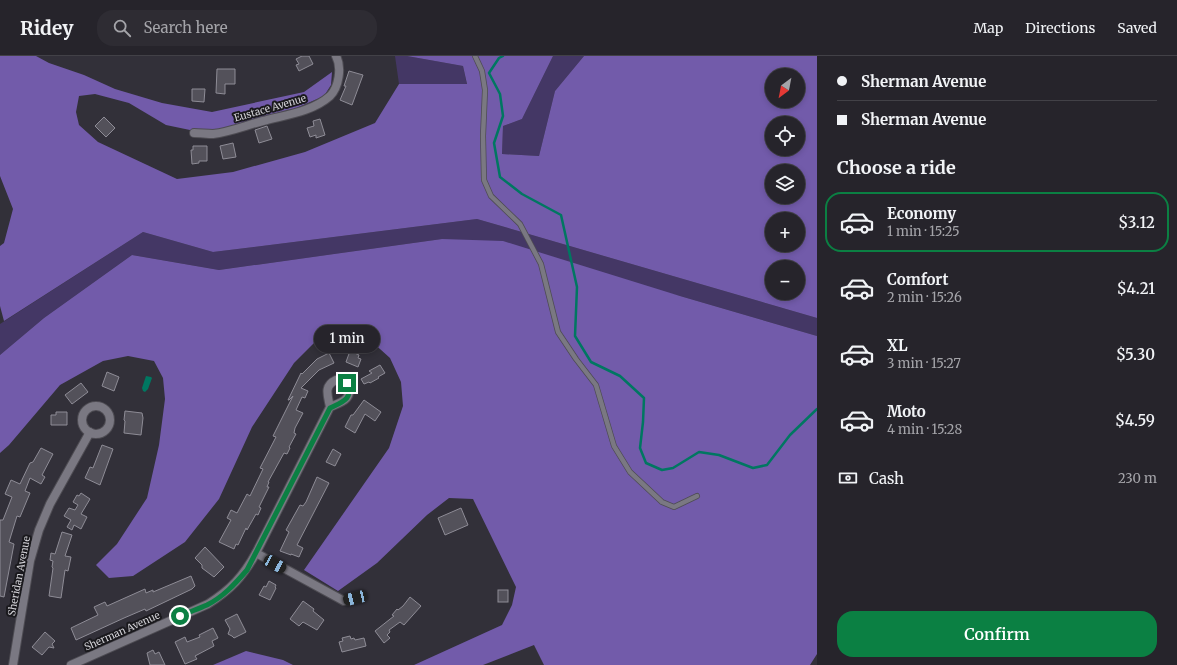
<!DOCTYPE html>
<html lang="en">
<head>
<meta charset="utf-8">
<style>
	:root { --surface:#26242b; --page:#2e2c33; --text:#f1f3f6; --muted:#a4a4a9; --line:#424147; --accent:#0b8043 }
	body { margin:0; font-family:Merriweather,serif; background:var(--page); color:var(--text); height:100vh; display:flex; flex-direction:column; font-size:15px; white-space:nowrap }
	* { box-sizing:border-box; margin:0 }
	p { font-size:13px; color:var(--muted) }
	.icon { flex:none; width:22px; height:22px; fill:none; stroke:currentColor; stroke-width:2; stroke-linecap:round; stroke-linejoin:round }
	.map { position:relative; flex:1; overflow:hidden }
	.sheet { display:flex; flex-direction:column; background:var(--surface); width:360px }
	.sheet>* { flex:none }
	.hud { display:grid; align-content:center; height:88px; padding:0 20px; background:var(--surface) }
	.needle { width:26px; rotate:212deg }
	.fabs { position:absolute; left:765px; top:12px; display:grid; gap:8px }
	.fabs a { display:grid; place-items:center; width:40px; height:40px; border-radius:50%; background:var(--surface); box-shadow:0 2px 6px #0003,0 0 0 1px var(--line); font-size:20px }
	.end { position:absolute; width:18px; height:18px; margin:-9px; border:5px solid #0b8043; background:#fff; box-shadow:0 0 0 2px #fff }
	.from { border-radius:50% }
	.bubble { position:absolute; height:28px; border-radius:14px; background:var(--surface); box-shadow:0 2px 6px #0003,0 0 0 1px var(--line); font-size:13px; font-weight:600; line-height:28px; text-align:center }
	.car { position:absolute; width:12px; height:24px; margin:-12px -6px; border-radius:5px; box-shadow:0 0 3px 1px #0007; background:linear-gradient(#222 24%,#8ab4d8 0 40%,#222 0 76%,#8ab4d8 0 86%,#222 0) }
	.hud b { display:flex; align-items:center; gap:14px; height:38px; font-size:15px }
	.hud b+b { border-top:1px solid var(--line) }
	.hud i { width:10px; height:10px; background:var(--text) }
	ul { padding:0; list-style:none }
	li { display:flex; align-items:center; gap:12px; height:60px; margin:0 8px 6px; padding:0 12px; border:2px solid transparent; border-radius:16px }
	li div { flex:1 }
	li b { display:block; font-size:15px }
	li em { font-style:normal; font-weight:600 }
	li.active { border-color:var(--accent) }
	li>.icon { width:36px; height:36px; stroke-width:1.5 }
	h2 { padding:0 20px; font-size:18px; line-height:48px }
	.pay { display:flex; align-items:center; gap:10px; height:44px; padding:0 20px; font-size:15px }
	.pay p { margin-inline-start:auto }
	.primary-button { display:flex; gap:8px; margin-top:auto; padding:8px 20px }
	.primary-button a { flex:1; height:46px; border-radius:16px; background:var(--accent); color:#fff; font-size:16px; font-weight:600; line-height:46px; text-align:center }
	header { display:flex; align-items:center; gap:24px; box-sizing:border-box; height:56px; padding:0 20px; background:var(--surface); border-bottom:1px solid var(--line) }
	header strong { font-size:19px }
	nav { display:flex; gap:22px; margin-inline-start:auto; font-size:14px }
	.search { width:280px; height:36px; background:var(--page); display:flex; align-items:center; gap:10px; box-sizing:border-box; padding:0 14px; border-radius:16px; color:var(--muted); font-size:15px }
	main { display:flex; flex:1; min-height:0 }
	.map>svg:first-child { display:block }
	.green { fill:#443765 }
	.forest { fill:#725baa; fill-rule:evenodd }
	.water { fill:#007761 }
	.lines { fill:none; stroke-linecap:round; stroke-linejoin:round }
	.stream { stroke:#007761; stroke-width:2.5 }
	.building { fill:#53515a; stroke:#8e8c96 }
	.service-casing { stroke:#4e4c53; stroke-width:6 }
	.minor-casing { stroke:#4e4c53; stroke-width:10 }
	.service { stroke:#7a7882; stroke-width:4.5 }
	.minor { stroke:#7a7882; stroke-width:8 }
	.route { stroke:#0b8043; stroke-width:5 }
	.labels { text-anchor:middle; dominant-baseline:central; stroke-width:4; stroke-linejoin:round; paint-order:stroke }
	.street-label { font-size:10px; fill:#d3d2d7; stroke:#1a191d }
</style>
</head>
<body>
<header>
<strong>Ridey</strong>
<div class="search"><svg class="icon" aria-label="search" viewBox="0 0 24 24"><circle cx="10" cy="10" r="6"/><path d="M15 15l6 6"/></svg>Search here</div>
<nav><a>Map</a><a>Directions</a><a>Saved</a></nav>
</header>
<main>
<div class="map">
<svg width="817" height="609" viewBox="0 0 817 609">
	<rect width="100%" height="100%" fill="#323039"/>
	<g class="green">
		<path d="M395,0H407L463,10L467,29L399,28Z"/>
		<path d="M553,0H584L555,35L539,100L502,98L503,70L522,63Z"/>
		<path d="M477,163L817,262V280L680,240L442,183L219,214L132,199L44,262L0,299V268L143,176L213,196Z"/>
	</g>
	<g class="forest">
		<path d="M0,0H36L49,7L84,19L115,33L162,47L212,56L304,36L332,16L331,29L324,40L294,53L220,73L190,74L166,69L129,47L95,38L79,40L76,56L79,69L98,86L177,123L233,116L305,96L375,67L399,28H467L463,10L407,0H553L522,63L503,70L502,98L539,100L555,35L584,0H817V262L477,163L213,196L143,176L4,265L0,250V190L4,187L13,153L0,120ZM772,19H798V45H772ZM772,67H798V93H772ZM772,115H798V141H772ZM772,163H798V189H772ZM772,211H798V237H772Z"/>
		<path d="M442,183L503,185L680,240L817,280V598L810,609H544L534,589L483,609H414L502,569L512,549L516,531L473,443L449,442L427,459L377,507L338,535L304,514L389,392L403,350L401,326L390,302L370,284L336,278L314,287L294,307L252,371L219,443L185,486L133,520L109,522L96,509L117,488L147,442L159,389L165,343L163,322L154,305L128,300L103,305L60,329L9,389L0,397V299L44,262L132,199L219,214Z"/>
		<path d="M246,595L283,604L293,609H213Z"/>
	</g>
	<path class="water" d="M146,320L151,321L152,322L148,333L145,336L143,335L142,332Z"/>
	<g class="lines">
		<path class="stream" d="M503,0L499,2L489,17L500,38L503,60L494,87L500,121L522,138L561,159L577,231L575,280L591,306L620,320L644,342L643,366L640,392L646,407L662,414L673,412L699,396L719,399L753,412L767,409L790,379L817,353"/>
	</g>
	<g class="building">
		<path d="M302,0H309L313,8L299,15L296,9L299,8L296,3Z"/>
		<path d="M217,13H235V28H225V38L216,37Z"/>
		<path d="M349,15L363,19L352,49L340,44L346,30H344Z"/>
		<path d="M192,33H205L204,46L192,45Z"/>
		<path d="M104,61L115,72L106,81L95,70Z"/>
		<path d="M320,63L325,79L316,82V79L310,81L307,72L314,70L313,65Z"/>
		<path d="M267,70L272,83L259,87L255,74Z"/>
		<path d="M233,87L236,101L223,103L220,90Z"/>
		<path d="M193,90H207V105H199V107L192,108L191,94H193Z"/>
		<path d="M350,295L359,299L358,302L361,303L358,311L346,306Z"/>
		<path d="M329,297L334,307L319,314L301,332L308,335L305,342L302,341L296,354L303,357L295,372L294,377L296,378L289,391L290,392L287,398L284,397L268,426H269L267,431H269L259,451L261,452L258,459L256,458L247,474L246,472L238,489L236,488L234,493L219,486L231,464L227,462L231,454L237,457L247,438L250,440L263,413L260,412L276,381L273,380L293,340L289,344H288L301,317L302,318L317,303Z"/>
		<path d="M380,309L385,317L378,321L379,322L370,327L369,326L364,328L361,323L372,317L369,315Z"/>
		<path d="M107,316L119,321L114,335L102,330Z"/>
		<path d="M81,327L88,336L72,348L65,339Z"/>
		<path d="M364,344L381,356L375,365L365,358L355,377L345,371L351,359H353Z"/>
		<path d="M125,355L142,357L143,362L141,379L124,377L125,365L124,364Z"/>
		<path d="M56,356H67V369H51V359H56Z"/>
		<path d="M102,389L113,393L100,429L85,422L90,411L93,412Z"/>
		<path d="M41,392L53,398L42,419L45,421L41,428L30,422L25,435L30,437L20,461L17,460L9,486L14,488L4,541L0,540V464H3L12,441L5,438L11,424L20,428L30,407L33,406Z"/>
		<path d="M333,393L341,398L335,410L326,406Z"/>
		<path d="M317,421L329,427L297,489L303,492L299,501L291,498V499L280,495L289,476L286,474L300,449L303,450L306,446Z"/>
		<path d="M81,437L90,443L81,458L87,461L81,473L74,469L72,474L67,471L71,464L64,460L69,452L75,454L78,449L73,446L77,439L79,440Z"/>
		<path d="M461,452L468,469L445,479L438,462Z"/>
		<path d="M62,476L72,479L65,500L71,501L68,515L65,514L61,542L49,540L53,512L52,511L53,505L50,504L51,497L55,498Z"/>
		<path d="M205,491L224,511L214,521L202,512V509L195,502Z"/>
		<path d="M191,520L195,530L192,533L146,555L145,553L124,562L76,584L71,572L98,559L94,551L105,546L107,550L145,533L146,537L153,534V536Z"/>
		<path d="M269,525L276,529L275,531L276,532L270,544L259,539L264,530L266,531Z"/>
		<rect x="498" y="534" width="10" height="12"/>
		<path d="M410,541L421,550L404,569L400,566L389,574L390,576L387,579L390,582L384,587L375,575L394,560L392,559L397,553L398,554L403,550Z"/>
		<path d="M303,545L314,553L313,555L324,564L317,574L303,566L299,570L290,563Z"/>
		<path d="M237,558L246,576L234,582L232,580L228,578L230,573L225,564Z"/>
		<path d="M213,572L218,582L212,585L214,590L195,600L197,603L185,608L175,586L185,581L187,586L200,581L199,579Z"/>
		<path d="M45,576L55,585L52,588L54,592L49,591L42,599L32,591Z"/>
		<path d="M350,580L351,583L354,582L355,584L364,582L366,590L342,596L339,586L343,585L342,582Z"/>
		<path d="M153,594L155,598L159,596L165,609H150L147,597Z"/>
	</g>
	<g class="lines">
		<defs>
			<path id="service" d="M475,0L482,15L485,34L483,80L484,124L491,140L520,168L541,208L558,276L576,303L596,329L614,390L630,416L662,446L674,451L697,440"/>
			<g id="minor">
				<path d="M194,77C200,77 207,78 213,78C230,76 247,69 263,65C285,59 312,56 330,40C339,31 342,11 336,0"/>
				<circle cx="96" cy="364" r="14"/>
				<path d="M256,497L344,545L355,542"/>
				<path d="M13,609L30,505L39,474L50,448L90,376"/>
				<path d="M71,609L208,548C230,534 243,521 256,497L330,351C342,346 354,343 347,327L336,324C323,330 328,340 330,351"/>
			</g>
		</defs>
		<use href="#service" class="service-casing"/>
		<use href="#minor" class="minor-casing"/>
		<use href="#service" class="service"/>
		<use href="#minor" class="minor"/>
	</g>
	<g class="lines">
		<path class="route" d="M180,560C189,556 198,553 207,549C223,541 235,528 247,514L330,352C342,346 354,343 347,327"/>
	</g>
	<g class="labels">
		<g class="street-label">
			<text transform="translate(270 52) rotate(-16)">Eustace Avenue</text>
			<text transform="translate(19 520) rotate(-79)">Sheridan Avenue</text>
			<text transform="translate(122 575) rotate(-24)">Sherman Avenue</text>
		</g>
	</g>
</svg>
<div class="fabs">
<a><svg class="needle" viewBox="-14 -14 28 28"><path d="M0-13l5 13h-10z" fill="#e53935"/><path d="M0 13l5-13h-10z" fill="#a4a4a9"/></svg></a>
<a><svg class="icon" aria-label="locate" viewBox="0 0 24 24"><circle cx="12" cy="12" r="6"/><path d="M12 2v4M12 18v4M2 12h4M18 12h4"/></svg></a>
<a><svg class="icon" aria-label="layers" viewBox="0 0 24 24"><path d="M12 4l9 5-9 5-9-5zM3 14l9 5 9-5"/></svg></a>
<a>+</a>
<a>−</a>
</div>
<i class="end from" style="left:180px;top:560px"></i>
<i class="end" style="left:347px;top:327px"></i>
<div class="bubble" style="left:314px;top:269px;width:66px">1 min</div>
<i class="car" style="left:275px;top:508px;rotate:119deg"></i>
<i class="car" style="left:355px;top:542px;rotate:257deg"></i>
</div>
<section class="sheet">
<div class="hud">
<b><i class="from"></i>Sherman Avenue</b>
<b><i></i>Sherman Avenue</b>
</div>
<h2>Choose a ride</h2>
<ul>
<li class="active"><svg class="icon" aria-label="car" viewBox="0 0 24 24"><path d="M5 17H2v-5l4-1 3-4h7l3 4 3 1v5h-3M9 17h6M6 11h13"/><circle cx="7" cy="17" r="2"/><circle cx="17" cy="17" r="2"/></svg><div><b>Economy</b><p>1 min · 15:25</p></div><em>$3.12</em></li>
<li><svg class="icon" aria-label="car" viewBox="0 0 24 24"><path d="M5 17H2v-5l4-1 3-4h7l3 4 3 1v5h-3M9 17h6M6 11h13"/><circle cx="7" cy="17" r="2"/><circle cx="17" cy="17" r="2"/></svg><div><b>Comfort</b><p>2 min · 15:26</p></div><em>$4.21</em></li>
<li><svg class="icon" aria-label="car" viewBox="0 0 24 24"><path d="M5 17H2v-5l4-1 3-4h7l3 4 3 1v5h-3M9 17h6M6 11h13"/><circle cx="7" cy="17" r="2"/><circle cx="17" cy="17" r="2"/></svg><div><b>XL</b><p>3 min · 15:27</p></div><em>$5.30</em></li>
<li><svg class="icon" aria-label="car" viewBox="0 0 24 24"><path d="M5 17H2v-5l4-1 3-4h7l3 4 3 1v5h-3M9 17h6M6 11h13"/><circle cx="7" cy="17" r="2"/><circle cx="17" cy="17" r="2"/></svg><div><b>Moto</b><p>4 min · 15:28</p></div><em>$4.59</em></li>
</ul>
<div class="pay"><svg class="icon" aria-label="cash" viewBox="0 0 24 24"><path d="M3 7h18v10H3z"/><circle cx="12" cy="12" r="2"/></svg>Cash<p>230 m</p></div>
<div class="primary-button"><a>Confirm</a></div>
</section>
</main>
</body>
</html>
